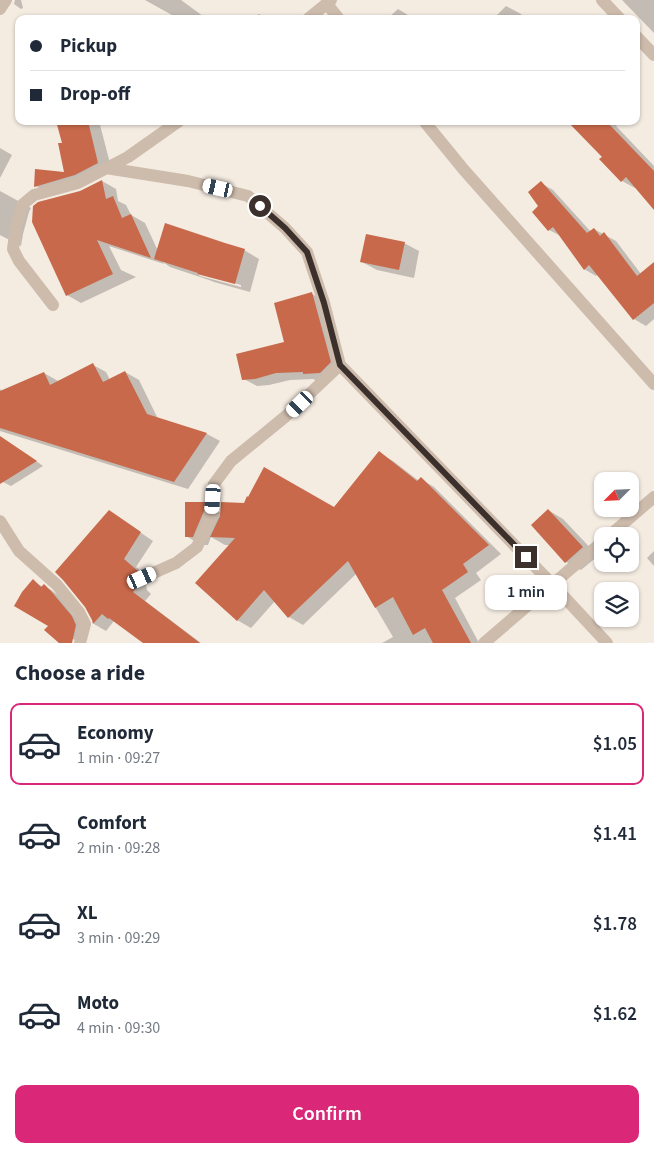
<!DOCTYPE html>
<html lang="en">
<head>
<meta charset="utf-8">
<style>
	:root { --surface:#fff; --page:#f6f6f7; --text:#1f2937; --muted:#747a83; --line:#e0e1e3; --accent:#db2777 }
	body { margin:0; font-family:"Source Sans 3",sans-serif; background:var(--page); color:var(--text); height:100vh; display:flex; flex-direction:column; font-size:19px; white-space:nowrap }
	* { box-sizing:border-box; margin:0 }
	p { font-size:16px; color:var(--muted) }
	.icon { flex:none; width:28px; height:28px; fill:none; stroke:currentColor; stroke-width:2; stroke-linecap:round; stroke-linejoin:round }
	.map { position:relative; height:643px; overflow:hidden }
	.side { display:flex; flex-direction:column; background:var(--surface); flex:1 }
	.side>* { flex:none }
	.guide { position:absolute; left:15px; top:15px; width:625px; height:110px; border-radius:10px; box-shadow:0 1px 4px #0004; display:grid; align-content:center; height:110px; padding:0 15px; background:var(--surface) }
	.needle { width:32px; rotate:246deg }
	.fabs { position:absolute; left:594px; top:472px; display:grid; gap:10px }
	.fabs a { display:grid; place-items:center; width:45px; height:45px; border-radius:10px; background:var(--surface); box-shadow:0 1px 4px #0004; font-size:25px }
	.end { position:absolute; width:22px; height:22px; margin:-11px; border:6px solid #3b302b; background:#fff; box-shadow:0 0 0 2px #fff }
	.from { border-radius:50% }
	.bubble { position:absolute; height:35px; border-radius:10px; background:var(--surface); box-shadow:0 1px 4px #0004; font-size:16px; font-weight:600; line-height:35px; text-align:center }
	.car { position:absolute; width:15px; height:30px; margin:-15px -8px; border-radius:6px; box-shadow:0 0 4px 1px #0007; background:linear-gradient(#fff 24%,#345 0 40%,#fff 0 76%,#345 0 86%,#fff 0) }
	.guide b { display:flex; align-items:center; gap:18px; height:48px; font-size:19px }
	.guide b+b { border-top:1px solid var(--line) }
	.guide i { width:12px; height:12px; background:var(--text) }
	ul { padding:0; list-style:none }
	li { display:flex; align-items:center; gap:15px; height:82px; margin:0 10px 8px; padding:0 5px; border:2px solid transparent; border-radius:10px }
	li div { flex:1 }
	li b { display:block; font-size:19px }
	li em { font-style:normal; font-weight:600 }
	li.selected { border-color:var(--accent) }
	li>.icon { width:45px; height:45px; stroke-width:1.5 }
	h2 { padding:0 15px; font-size:22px; line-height:60px }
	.button { display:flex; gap:10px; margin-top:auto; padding:10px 15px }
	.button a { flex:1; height:58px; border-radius:10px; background:var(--accent); color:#fff; font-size:20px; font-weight:600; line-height:58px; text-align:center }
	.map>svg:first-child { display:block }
	.shadow { fill:#0003; fill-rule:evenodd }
	.building { fill:#c8694b }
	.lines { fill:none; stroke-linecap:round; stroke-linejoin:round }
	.minor { stroke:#cdbbac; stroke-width:12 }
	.route { stroke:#3b302b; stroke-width:6 }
</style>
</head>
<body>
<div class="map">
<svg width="654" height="643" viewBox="0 0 654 643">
	<rect width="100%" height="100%" fill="#f4ebe1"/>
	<g class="shadow">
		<path d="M15,0H21L23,8L21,9L14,4Z"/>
		<path d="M145,0H181L207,19H179Z"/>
		<path d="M622,0H654V33Z"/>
		<path d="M506,6L521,14L525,19H493Z"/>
		<path d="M398,9L413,18L414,19H387Z"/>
		<path d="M259,14L267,19H250Z"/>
		<path d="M58,121H99L112,171L49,194L36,186L66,173L63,144Z"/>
		<path d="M569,121H618L619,123L616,126L654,166V208L636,187L635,188L622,181L604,157Z"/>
		<path d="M0,148L12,155L0,178Z"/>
		<path d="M102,181L116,189L118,201L126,205L131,215L145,223L158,251L244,250L259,259L250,292L214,282L209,280L170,267L163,262L164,264L109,246L121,270L136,277L81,303L67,295L33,222L81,192ZM197,273L241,285V287L200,276Z"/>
		<path d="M541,183L553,190L591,232L594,229L616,241L641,274L654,264V319L646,326L634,319L598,274L596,276L584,269L561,236L549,230L540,207Z"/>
		<path d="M0,191L31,208L29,212L23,234L21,246L0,235Z"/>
		<path d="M404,243L419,251L414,278L377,270L362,262Z"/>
		<path d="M312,294L325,301L344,370L317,381L313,379L290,380L269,385L257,386L244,379L286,343Z"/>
		<path d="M93,365L106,372L110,380L125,372L139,380L158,419L207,434L220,441L188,489L0,431V389L2,391L44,373L58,381Z"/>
		<path d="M22,451L43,466L11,486L3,482L0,476V455Z"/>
		<path d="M379,453L393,461L419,481L421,479L434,487L501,554L476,573L481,580L455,598L479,643H382L393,637L356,574L303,625L289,617L275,601L251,628L237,620L231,545H225L211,537L208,545H201L186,536L204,503L221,513L334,509Z"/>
		<path d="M548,510L563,519L598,556L581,570L566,562Z"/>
		<path d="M122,520L153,541L136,567L150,579L146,585L147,590L151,594L145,601L201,643H145L114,621L106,631L94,624L93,620Z"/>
		<path d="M654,551V566L647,558Z"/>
		<path d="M33,581L43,587L44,586L51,590L59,596L79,622L80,643L16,605Z"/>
	</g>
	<g class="building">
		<path d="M56,121H88L98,163L75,175L34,187L35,169L64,172L58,143H62Z"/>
		<path d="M567,121H606L654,171V210L626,177L621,182L599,159L602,157Z"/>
		<path d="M102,180L106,199L113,196L122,218L131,214L151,258L97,240L113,274L66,296L32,222L33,206L38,202L80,191Z"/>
		<path d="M541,181L587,233L594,228L600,236L604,232L637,276L654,262V303L633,320L589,265L584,270L553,227L548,231L532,212L538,206L528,192Z"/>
		<path d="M165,223L225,243L245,249L235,284L197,274L198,273L154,259Z"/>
		<path d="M366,234L405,242L399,270L360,262Z"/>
		<path d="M312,292L331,362L320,373L303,374V372L276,373L255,379L242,380L236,354L284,342L274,303Z"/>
		<path d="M93,363L103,382L125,371L147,414L207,433L174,482L0,428V391L44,372L50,385Z"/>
		<path d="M0,436L37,461L0,484Z"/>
		<path d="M379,451L417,481L421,477L489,545L463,564L468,572L442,590L471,643H433L425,628L413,635L393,597L375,608L348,561L288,618L264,590L237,621L195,583L235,538L210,537L220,516L221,502L244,503L247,496L248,497L264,467L334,507Z"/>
		<path d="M185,502H205L204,511L193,537H185Z"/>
		<path d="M548,509L583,547L565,563L531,525Z"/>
		<path d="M109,510L141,532L124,559L138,571L135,574L134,578L135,582L139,585L133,592L200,643H143L109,618L108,619L102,614L93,624L92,620L85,607L63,580L55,572Z"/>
		<path d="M33,579L41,587L44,584L51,591L72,616L76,625L72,643H59L44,630L48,626L14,606L22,592Z"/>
	</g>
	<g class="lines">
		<g class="minor">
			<path d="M602,0L620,19"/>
			<path d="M327,4L339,19"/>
			<path d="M0,9L6,0"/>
			<path d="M308,19L331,0"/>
			<path d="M636,36L654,55"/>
			<path d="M424,121L464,170L654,384"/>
			<path d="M106,168L188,181L248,196L285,228L307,252L324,303L340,365L553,585L607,643"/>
			<path d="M53,305L19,261L13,249L16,227L22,205L34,195L78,183L128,157L179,121"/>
			<path d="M0,521L19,551L57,585L79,612L85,624L80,643"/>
			<path d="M609,536L654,497"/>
			<path d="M142,578L176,563L197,547L212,513L214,484L231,461L286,416L340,365"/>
			<path d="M484,643L602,542"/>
		</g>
	</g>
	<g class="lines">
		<path class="route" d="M260,206L285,228L307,252L324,303L340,365L526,557"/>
	</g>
</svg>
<div class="fabs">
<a><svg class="needle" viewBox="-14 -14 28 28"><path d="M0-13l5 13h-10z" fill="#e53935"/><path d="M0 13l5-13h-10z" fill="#747a83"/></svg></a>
<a><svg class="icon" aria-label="locate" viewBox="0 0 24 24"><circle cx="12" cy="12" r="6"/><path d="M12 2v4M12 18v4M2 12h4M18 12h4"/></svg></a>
<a><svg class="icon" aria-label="layers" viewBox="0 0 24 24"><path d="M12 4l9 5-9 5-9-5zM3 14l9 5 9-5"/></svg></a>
</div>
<i class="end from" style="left:260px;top:206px"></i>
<i class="end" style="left:526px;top:557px"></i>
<div class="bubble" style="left:485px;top:575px;width:82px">1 min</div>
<i class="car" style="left:218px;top:188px;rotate:283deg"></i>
<i class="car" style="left:300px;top:404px;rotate:226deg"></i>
<i class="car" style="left:213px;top:499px;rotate:184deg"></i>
<i class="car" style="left:142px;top:578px;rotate:66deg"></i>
<div class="guide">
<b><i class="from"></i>Pickup</b>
<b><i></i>Drop-off</b>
</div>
</div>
<section class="side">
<h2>Choose a ride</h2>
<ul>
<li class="selected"><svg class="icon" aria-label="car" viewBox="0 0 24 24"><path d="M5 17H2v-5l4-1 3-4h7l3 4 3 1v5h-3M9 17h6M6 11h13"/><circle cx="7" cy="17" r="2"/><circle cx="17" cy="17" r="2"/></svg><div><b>Economy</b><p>1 min · 09:27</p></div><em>$1.05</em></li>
<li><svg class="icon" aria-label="car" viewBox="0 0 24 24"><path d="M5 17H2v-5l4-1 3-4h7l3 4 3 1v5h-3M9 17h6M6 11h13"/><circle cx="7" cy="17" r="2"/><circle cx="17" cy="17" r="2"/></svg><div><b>Comfort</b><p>2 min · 09:28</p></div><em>$1.41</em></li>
<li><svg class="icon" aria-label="car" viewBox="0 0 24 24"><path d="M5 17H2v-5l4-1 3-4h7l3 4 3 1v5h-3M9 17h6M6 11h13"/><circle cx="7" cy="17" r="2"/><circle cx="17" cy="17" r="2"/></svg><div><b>XL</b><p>3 min · 09:29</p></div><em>$1.78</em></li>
<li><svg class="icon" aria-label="car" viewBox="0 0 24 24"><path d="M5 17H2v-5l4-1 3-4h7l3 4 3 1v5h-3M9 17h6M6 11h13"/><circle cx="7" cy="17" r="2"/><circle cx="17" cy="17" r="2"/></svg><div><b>Moto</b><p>4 min · 09:30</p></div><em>$1.62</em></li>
</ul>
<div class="button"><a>Confirm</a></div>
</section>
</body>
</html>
